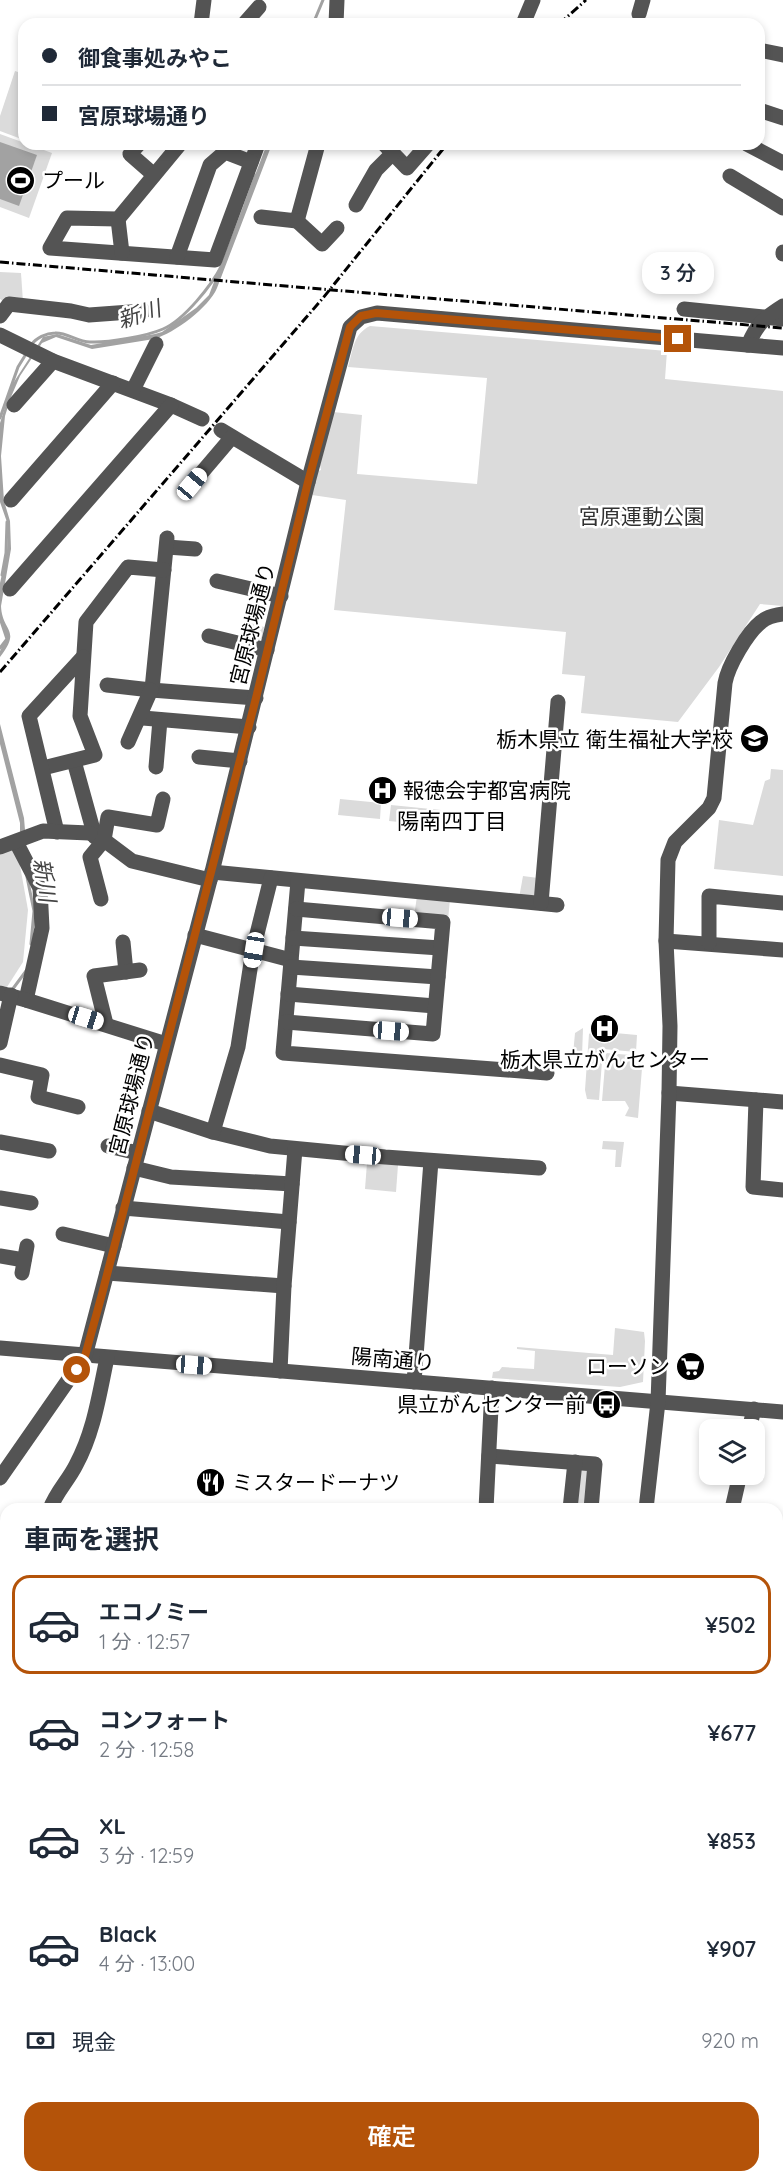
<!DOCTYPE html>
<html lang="ja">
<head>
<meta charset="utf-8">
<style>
	:root { --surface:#fff; --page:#f2f2f3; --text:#1f2937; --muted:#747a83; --line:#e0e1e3; --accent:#b45309 }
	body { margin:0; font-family:Quicksand,"Noto Sans JP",sans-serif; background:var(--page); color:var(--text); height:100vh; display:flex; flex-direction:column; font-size:22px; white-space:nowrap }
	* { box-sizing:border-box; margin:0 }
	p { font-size:20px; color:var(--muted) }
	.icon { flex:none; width:33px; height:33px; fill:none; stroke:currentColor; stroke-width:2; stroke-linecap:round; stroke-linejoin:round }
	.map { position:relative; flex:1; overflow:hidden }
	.drawer { position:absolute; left:0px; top:1503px; width:783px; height:680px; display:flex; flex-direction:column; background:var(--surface); border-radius:18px 18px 0 0; box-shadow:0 3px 9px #0003 }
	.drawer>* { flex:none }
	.top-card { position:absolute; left:18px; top:18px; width:747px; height:132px; border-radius:18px; box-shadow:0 3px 9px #0003; display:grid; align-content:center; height:132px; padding:0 24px; background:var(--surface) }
	.fabs { position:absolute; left:699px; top:1419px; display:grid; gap:12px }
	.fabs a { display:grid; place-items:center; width:66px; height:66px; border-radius:12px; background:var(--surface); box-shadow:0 3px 9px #0003; font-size:30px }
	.end { position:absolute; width:27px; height:27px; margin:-14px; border:8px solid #b45309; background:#fff; box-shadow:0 0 0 3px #fff }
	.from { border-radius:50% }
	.bubble { position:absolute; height:42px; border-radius:18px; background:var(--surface); box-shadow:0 3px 9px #0003; font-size:20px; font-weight:600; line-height:42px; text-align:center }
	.car { position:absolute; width:18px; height:36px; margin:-18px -9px; border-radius:8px; box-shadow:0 0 4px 2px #0007; background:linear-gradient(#fff 24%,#345 0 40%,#fff 0 76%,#345 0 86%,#fff 0) }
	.top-card b { display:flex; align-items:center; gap:21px; height:57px; font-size:22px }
	.top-card b+b { border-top:2px solid var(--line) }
	.top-card i { width:15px; height:15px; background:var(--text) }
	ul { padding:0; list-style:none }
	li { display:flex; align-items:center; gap:18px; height:99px; margin:0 12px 9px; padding:0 12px; border:3px solid transparent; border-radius:18px }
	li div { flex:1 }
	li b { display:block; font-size:22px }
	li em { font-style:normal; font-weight:600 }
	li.selected { border-color:var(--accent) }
	li>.icon { width:54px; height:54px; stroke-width:1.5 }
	h2 { padding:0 24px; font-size:27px; line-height:72px }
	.pay { display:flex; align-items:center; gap:15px; height:66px; padding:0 24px; font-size:22px }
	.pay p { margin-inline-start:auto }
	.action { display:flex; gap:12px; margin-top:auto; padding:12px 24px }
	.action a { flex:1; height:69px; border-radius:18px; background:var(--accent); color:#fff; font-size:24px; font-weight:600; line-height:69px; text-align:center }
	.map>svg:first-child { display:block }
	.green { fill:#dbdbdb }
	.water { fill:#a2a2a2 }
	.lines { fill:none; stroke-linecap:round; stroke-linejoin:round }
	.stream { stroke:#a2a2a2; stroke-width:3 }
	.minor { stroke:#545454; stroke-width:15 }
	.rail { stroke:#000; stroke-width:3; stroke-dasharray:9 3 1.5 3; stroke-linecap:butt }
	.route { stroke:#b45309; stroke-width:8 }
	.labels { text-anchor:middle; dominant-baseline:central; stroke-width:5; stroke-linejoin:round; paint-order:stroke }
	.poi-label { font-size:21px; fill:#000; stroke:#fff; text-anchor:start }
	.park-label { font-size:21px; fill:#323232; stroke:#fff }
	.street-label { font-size:21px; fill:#000; stroke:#fff }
	.water-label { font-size:22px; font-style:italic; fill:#434343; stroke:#fff }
	.neighbourhood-label { font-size:22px; fill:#000; stroke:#fff }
</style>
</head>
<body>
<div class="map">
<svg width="783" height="2182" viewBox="0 0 783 2182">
	<rect width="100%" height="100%" fill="#fff"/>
	<g class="green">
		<path d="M15,71L24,74V140L0,131V116Z"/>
		<path d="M0,134L52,153L29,218L0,207Z"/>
		<path d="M0,272L21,273L23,302L5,303L0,299Z"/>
		<path d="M370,326L667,351L665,379L783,391V606L760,604L719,667L678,722L581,713L585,676L562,674L566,632L334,610L346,500L312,495L318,471L321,470L320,465L333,412L362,415L357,474L477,484L487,378L348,367C353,351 353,334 370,326Z"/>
		<path d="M250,623L264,627L262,638L255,642L246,640Z"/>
		<path d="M771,769L783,770V876L714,869L719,820L753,825L765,781L770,779Z"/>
		<path d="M340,799L381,803L380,819L338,815Z"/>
		<path d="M391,805L441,810L439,826L389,821Z"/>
		<path d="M13,850L19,860L28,910L23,962L7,987L0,985V851Z"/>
		<path d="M523,876L538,878L536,895L519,898Z"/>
		<path d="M417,896L450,899L448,920L414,917Z"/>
		<path d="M583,1028L582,1056L573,1055L575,1033Z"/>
		<path d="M593,1031L637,1035L636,1052L603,1049L599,1100L587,1099L585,1090L589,1034Z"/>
		<path d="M606,1053L643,1056L638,1118L625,1116L629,1108L625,1101H602Z"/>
		<path d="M603,1141L624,1142L621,1167H615L616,1150L602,1149Z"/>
		<path d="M367,1163L398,1165L396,1192L365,1189Z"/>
		<path d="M615,1328L644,1332L645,1341L643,1382L620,1387L492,1378L493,1372L499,1371L502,1367L534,1369L535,1351L517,1349V1347L613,1355Z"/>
		<path d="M589,1465L587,1509H573L577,1468Z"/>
	</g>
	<g class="water">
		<path d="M0,142L37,155L19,206L0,199Z"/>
		<path d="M267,144H272L217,288C209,307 175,333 154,339L92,349L56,337L42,343L20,376L11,397L5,416L1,456L4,501L10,521L11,549L1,606C2,632 22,629 0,657V651L6,639L0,619V583L7,551L8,532V525L0,502V423L12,385L43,337L57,334L91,345L155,334L162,332L196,308L209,295Z"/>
		<path d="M0,724L24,818L25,830L20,836V823L0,744Z"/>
		<path d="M0,1660C13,1682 3,1716 0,1740Z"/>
	</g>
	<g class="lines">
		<g class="stream">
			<path d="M313,24L323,0"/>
			<path d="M246,203L256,175"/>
			<path d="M31,345C36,338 46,333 55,333C66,332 78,342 90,342C108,343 147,336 163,329C184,320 212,285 222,265"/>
			<path d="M0,418L18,367L26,354"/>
			<path d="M2,575L6,553L7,522"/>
			<path d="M0,618L7,639L0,648"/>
			<path d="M27,877L34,911L31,944"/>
			<path d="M12,990L26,971"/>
		</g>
		<g class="minor">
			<path d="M639,14L643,0"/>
			<path d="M201,24L204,0"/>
			<path d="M244,24L259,7"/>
			<path d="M336,24L337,0"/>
			<path d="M523,24L533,0"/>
			<path d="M764,51L783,55"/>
			<path d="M759,110L783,118"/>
			<path d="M139,144L130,154L154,175"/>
			<path d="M180,144L118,219L67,218L50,248L215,260L258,144"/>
			<path d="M384,144L407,168L428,144"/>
			<path d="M747,144L783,163"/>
			<path d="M730,176L783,208"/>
			<path d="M356,205L376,170L393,153"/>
			<path d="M261,217L297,221L318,144"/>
			<path d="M118,219L122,253"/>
			<path d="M297,221L322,244L337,228"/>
			<path d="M783,252V254"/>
			<path d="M177,257L210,165L225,152L251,162"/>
			<path d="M684,309L783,319"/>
			<path d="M0,316L9,304L71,311L89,315L144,311"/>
			<path d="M0,335L53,361L171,405L202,419"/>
			<path d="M748,345C757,324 764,318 783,306"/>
			<path d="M133,390L156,344"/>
			<path d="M14,405L53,361"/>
			<path d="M221,430L308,482"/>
			<path d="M192,484L232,437"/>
			<path d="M11,500L113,383"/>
			<path d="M167,547L195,549"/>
			<path d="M217,581L281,596"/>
			<path d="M10,589L171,405"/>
			<path d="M209,636L267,650"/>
			<path d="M107,685L151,690L256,698"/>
			<path d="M152,689L167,538"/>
			<path d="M143,718L249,727"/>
			<path d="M128,742L151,690"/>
			<path d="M199,757L240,761"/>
			<path d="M74,761L95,837"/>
			<path d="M156,767L160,720"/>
			<path d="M43,768L95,755L80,716L86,622L128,567L164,570"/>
			<path d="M57,832L29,716L83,657"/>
			<path d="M16,842L40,888L42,928L26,1000"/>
			<path d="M0,847L43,831L89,833L104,840L132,861L210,880"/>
			<path d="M212,872L557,905"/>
			<path d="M298,881L283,1053L547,1073"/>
			<path d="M101,899L90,857L104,840L108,817L157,825L163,799"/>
			<path d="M541,903L558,702"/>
			<path d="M195,935L291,960"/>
			<path d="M293,938L440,948"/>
			<path d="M666,941L783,950"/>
			<path d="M123,942L126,972"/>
			<path d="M709,943V896L783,903"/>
			<path d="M291,967L438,977"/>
			<path d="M0,993L26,1000L166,1044"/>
			<path d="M288,994L435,1006"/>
			<path d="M286,1022L433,1034L443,922L296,909"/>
			<path d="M106,1024L94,976L140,970"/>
			<path d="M0,1043L11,995"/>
			<path d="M0,1065L42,1075L38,1097L78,1107"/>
			<path d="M669,1093L783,1102"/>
			<path d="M756,1100L753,1187L783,1190"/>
			<path d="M149,1111L213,1132L270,1146L385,1157L539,1168"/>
			<path d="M213,1132L238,1047L253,950L271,878"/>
			<path d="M0,1142L49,1151"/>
			<path d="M108,1146L138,1153"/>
			<path d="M134,1168L171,1177L292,1184"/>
			<path d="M0,1198L31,1203"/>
			<path d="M123,1208L289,1222"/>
			<path d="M63,1234L114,1246"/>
			<path d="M0,1256L24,1260"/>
			<path d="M22,1273L27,1246"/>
			<path d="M107,1273L284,1286"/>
			<path d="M0,1348L783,1412"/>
			<path d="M280,1371L284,1286L295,1149"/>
			<path d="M414,1382L431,1161"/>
			<path d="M749,1430L754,1409"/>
			<path d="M489,1456L595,1464L591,1509"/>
			<path d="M0,1478L85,1356L210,880L308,482L350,327L361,317L377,313L783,348"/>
			<path d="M50,1509C56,1492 68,1481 76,1465C94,1432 99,1395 107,1358"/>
			<path d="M486,1509L492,1388"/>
			<path d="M570,1509L575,1462"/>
			<path d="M646,1509L658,1402L669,1093L670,1026L666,941L668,860L675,842L709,808L714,798L725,683C728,666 747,633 761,622C767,617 775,615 783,614"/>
			<path d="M732,1509L740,1474"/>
			<path d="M777,1596L783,1599"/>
			<path d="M0,1725L6,1724"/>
			<path d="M777,1733L783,1754L777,1767"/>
			<path d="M777,1820L778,1817"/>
			<path d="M0,1889L6,1900"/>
			<path d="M777,1949L783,1937"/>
			<path d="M0,1952L6,1957"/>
			<path d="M0,2003L6,1998"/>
			<path d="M777,2052L783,2055"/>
			<path d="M0,2108L6,2111"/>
			<path d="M212,2176L220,2182"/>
			<path d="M701,2176L710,2182"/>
			<path d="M1,2182L6,2171"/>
			<path d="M87,2182L89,2176"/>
			<path d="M256,2182L259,2176"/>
			<path d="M344,2182L355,2176"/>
			<path d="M649,2182L652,2176"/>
		</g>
		<g class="rail">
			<path d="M559,24L586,0"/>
			<path d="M0,262L783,328"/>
			<path d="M0,672L323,298L447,144"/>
		</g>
	</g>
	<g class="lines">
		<path class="route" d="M77,1370L85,1356L102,1294L256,698L308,482L350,327L361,316L376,313L678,339"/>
	</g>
	<defs>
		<symbol id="stadium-disc" viewBox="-11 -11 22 22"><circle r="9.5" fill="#000" stroke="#fff"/><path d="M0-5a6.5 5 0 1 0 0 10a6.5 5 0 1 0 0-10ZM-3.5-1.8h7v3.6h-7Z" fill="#fff"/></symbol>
		<symbol id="university-disc" viewBox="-11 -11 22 22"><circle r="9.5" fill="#000" stroke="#fff"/><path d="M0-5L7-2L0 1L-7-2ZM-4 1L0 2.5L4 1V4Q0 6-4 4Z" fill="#fff"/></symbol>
		<symbol id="hospital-disc" viewBox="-11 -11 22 22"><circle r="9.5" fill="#000" stroke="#fff"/><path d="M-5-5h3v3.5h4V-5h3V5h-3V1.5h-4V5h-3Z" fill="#fff"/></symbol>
		<symbol id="supermarket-disc" viewBox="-11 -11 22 22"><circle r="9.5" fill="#000" stroke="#fff"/><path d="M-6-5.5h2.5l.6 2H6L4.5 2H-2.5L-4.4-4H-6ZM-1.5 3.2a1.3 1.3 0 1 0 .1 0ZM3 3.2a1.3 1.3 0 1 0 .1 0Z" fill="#fff"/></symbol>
		<symbol id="bus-disc" viewBox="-11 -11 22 22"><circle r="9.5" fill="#000" stroke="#fff"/><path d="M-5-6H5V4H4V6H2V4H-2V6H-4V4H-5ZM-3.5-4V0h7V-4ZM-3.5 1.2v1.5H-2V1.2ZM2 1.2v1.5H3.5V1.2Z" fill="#fff"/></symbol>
		<symbol id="restaurant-disc" viewBox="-11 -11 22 22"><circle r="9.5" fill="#000" stroke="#fff"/><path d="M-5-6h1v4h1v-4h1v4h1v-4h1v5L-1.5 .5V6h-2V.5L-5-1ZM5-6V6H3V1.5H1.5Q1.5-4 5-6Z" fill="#fff"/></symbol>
	</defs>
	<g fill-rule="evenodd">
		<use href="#stadium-disc" x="4" y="164" width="33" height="33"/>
		<use href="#university-disc" x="738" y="722" width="33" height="33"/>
		<use href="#hospital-disc" x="366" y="774" width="33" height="33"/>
		<use href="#hospital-disc" x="588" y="1012" width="33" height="33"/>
		<use href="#supermarket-disc" x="674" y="1350" width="33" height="33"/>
		<use href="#bus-disc" x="590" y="1388" width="33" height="33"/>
		<use href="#restaurant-disc" x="194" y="1466" width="33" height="33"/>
	</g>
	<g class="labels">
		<g class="poi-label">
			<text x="42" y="180">プール</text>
			<text x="733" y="739" text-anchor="end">栃木県立 衛生福祉大学校</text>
			<text x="403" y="790">報徳会宇都宮病院</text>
			<text x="605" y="1059" text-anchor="middle">栃木県立がんセンター</text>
			<text x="670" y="1366" text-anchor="end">ローソン</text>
			<text x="586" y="1404" text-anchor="end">県立がんセンター前</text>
			<text x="232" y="1482">ミスタードーナツ</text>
		</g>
		<g class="park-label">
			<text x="642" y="516">宮原運動公園</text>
		</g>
		<g class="street-label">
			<text transform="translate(252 624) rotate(-76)">宮原球場通り</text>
			<text transform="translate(131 1094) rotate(-76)">宮原球場通り</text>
			<text transform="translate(393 1359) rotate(5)">陽南通り</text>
		</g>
		<g class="water-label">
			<text transform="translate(139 314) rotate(-18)">新川</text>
			<text transform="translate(45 880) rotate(81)">新川</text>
		</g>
		<g class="neighbourhood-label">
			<text x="452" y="821">陽南四丁目</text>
		</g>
	</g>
</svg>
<div class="fabs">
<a><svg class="icon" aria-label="layers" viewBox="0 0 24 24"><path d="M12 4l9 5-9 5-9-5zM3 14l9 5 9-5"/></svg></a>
</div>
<i class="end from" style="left:77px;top:1370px"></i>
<i class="end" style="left:678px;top:339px"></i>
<div class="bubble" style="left:642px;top:252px;width:72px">3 分</div>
<i class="car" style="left:192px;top:484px;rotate:40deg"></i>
<i class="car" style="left:400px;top:918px;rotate:95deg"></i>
<i class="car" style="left:254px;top:950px;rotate:189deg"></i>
<i class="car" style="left:86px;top:1018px;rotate:107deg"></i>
<i class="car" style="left:391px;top:1031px;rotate:94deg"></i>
<i class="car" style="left:363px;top:1155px;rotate:275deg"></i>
<i class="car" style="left:194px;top:1365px;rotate:94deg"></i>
<div class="top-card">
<b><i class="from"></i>御食事処みやこ</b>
<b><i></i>宮原球場通り</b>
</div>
<section class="drawer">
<h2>車両を選択</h2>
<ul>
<li class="selected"><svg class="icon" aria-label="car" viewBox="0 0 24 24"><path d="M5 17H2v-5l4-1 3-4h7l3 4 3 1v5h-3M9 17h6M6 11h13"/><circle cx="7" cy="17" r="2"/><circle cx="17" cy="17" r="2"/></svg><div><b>エコノミー</b><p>1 分 · 12:57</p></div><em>¥502</em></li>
<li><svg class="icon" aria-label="car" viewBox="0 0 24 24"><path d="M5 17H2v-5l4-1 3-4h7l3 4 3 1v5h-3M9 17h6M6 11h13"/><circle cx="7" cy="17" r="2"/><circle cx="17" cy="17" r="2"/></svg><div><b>コンフォート</b><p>2 分 · 12:58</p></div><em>¥677</em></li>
<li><svg class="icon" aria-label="car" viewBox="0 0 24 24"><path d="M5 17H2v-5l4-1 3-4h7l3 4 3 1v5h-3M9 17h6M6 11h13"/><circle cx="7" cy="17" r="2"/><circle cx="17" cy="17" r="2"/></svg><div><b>XL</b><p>3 分 · 12:59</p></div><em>¥853</em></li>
<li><svg class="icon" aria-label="car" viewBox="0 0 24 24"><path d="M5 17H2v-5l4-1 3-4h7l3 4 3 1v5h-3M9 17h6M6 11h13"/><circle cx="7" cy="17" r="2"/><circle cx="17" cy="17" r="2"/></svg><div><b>Black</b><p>4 分 · 13:00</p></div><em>¥907</em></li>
</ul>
<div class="pay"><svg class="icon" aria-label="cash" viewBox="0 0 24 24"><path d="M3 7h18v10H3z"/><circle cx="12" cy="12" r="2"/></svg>現金<p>920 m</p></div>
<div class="action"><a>確定</a></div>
</section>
</div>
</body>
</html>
